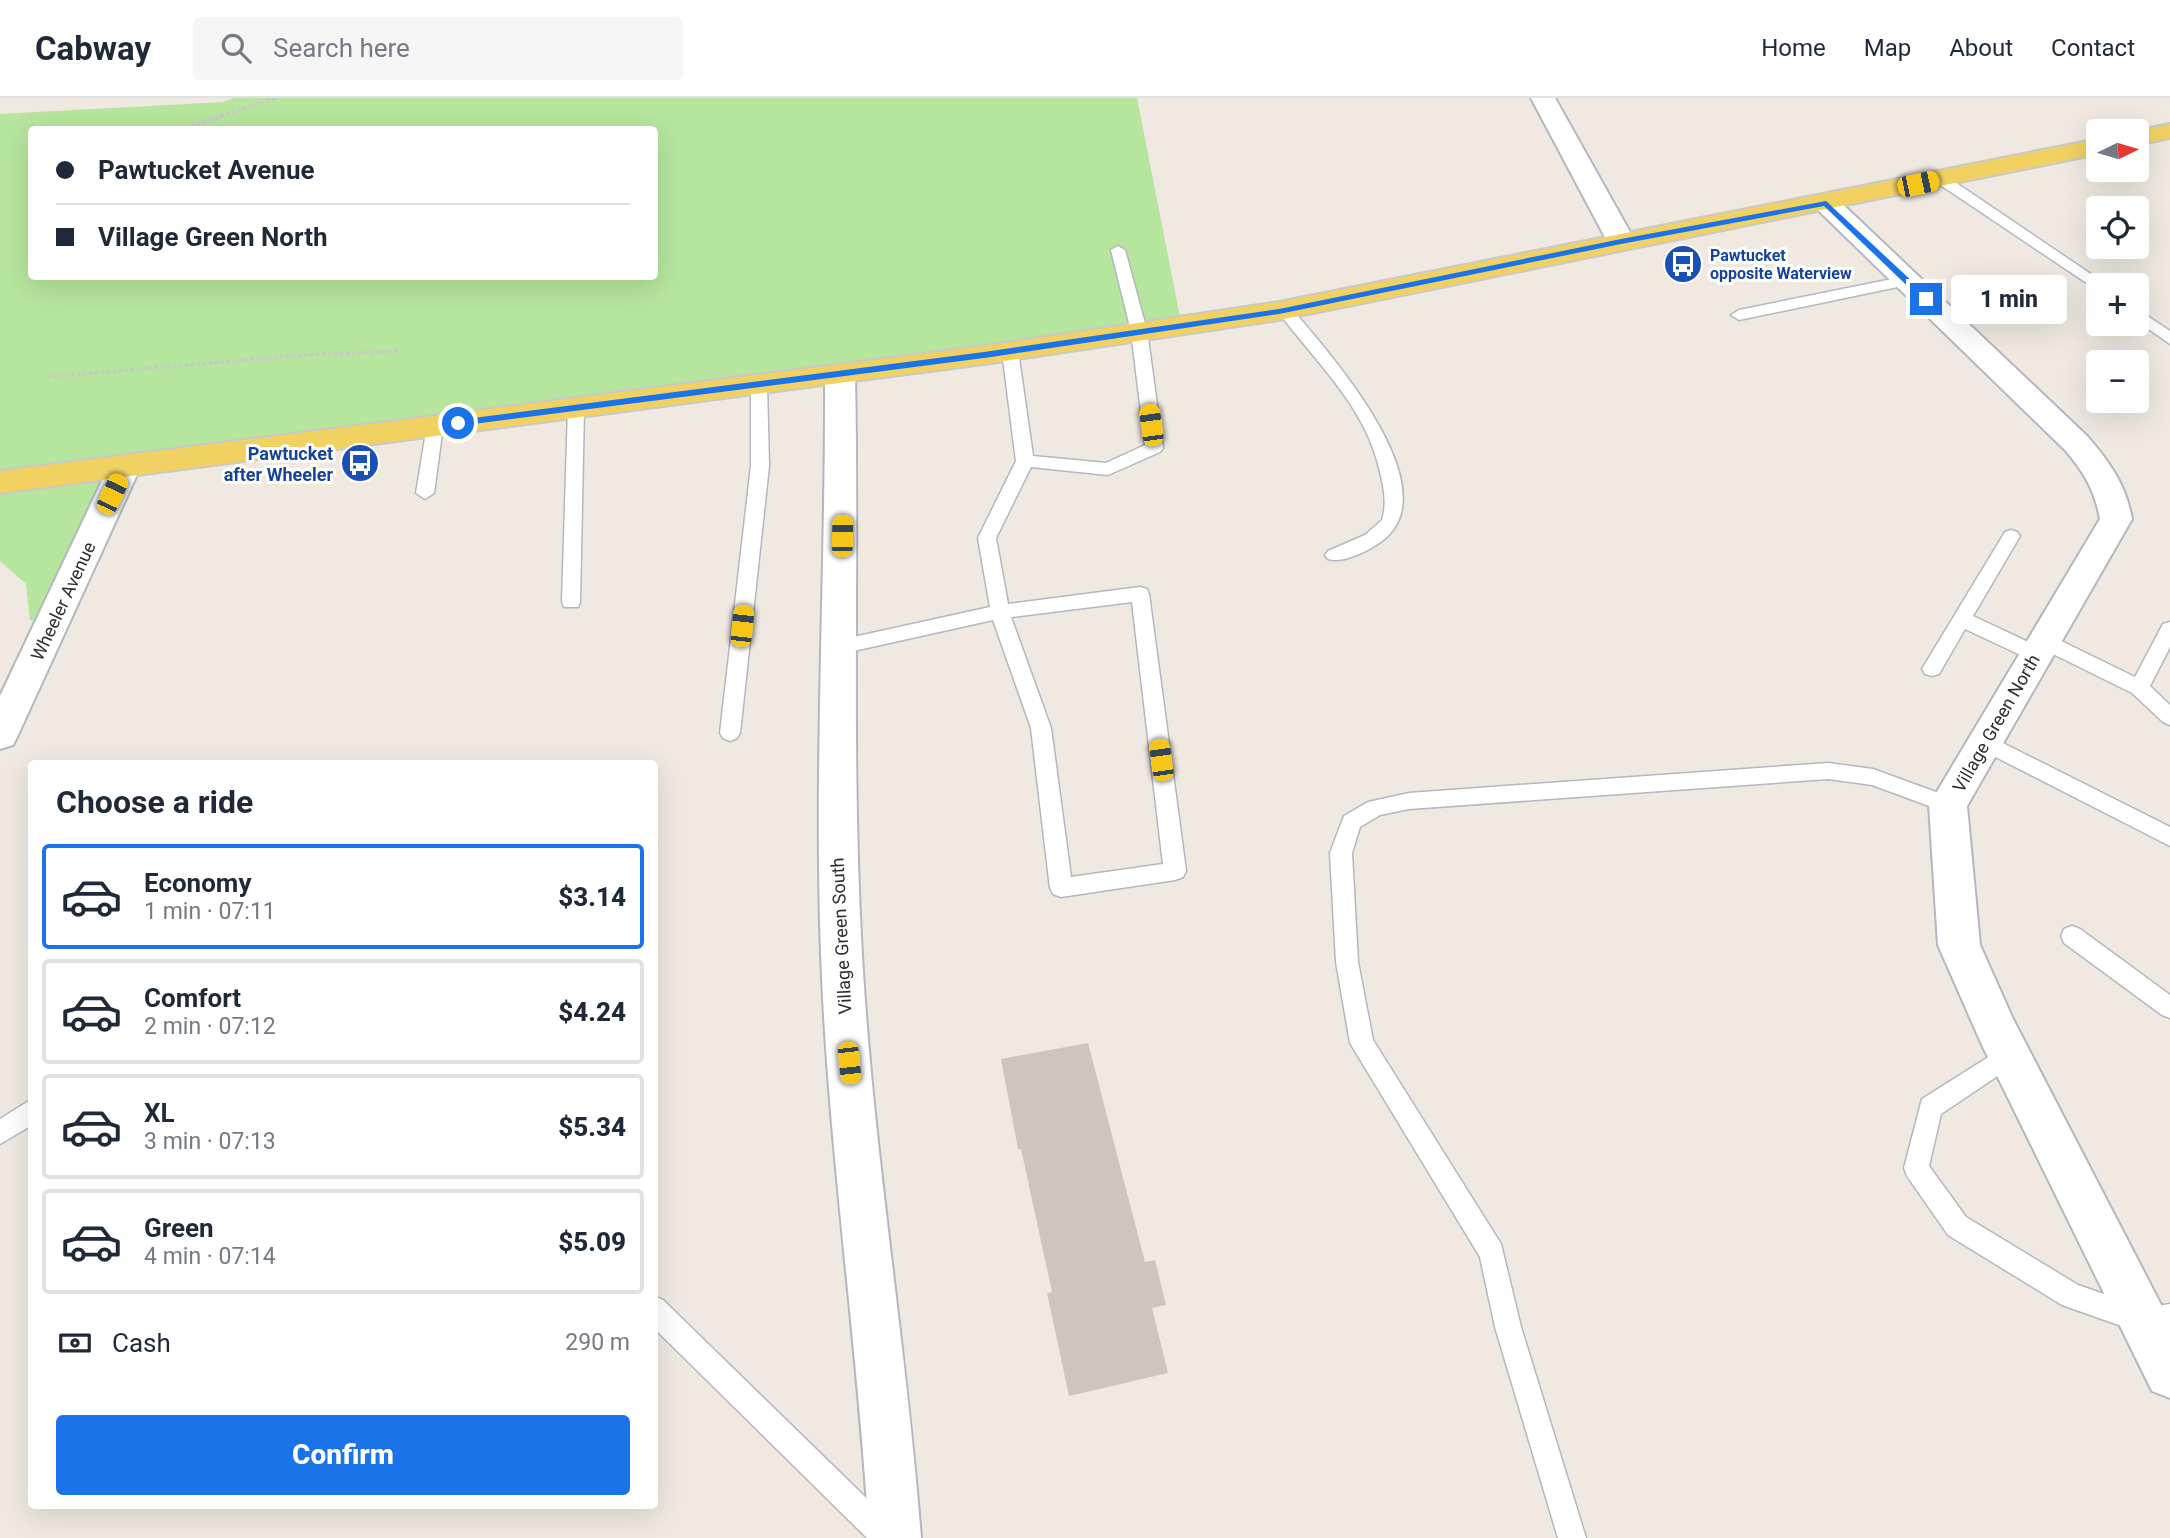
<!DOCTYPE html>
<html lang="en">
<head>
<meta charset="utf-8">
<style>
	:root { --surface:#fff; --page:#f6f6f7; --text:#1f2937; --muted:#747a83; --line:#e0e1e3; --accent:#1a73e8 }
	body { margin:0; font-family:Roboto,sans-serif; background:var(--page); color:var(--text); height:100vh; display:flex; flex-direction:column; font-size:26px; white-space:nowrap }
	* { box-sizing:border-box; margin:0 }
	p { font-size:23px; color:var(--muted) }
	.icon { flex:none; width:38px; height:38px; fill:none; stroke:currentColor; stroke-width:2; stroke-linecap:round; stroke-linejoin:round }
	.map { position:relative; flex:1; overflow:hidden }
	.sheet { position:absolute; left:28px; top:662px; width:630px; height:749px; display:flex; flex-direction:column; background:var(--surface); border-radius:7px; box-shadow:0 7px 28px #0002 }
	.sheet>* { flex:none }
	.guide { position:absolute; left:28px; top:28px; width:630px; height:154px; border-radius:7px; box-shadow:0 7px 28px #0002; display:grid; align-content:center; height:154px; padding:0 28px; background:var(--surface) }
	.needle { width:46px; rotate:85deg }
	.buttons { position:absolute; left:2086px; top:21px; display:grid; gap:14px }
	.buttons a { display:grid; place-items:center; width:63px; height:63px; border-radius:7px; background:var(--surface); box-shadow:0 7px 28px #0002; font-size:35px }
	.end { position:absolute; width:32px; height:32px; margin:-16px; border:9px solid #1a73e8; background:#fff; box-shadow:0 0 0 4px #fff }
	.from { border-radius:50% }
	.bubble { position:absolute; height:49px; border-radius:7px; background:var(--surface); box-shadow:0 7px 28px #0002; font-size:23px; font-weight:800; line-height:49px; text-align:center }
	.car { position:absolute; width:21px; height:42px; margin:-21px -10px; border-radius:9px; box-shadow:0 0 5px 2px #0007; background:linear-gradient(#f5c518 24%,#345 0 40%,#f5c518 0 76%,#345 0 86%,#f5c518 0) }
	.guide b { display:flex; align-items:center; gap:24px; height:66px; font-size:26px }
	.guide b+b { border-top:2px solid var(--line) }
	.guide i { width:18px; height:18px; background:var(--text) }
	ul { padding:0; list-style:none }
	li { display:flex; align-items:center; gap:21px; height:105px; margin:0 14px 10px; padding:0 14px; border:4px solid var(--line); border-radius:7px }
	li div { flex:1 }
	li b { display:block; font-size:26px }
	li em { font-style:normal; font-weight:800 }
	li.selected { border-color:var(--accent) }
	li>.icon { width:63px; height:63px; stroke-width:1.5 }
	h2 { padding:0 28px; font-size:32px; line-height:84px }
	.pay { display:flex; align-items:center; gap:18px; height:77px; padding:0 28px; font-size:26px }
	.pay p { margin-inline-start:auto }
	.button { display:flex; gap:14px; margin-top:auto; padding:14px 28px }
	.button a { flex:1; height:80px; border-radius:7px; background:var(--accent); color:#fff; font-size:28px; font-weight:800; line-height:80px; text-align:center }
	header { display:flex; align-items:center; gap:42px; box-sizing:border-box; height:98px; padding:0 35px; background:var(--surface); border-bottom:2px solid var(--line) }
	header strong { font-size:33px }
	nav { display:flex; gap:38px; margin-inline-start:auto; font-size:24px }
	.search { width:490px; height:63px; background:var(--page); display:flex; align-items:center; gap:18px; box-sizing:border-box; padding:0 24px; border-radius:7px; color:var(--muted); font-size:26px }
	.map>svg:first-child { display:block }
	.green { fill:#b6e59e; fill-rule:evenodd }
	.building { fill:#cbc7bf }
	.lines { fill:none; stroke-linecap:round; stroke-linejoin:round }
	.service-casing { stroke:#b4b7c1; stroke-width:3 }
	.minor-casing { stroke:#b4b7c1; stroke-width:4 }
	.primary-casing { stroke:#c9c9c9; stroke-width:4 }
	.path { stroke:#c9c9c9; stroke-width:3.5; stroke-dasharray:3.5 2.5; stroke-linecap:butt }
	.service { fill:#fff; fill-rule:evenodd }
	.minor { fill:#fff; fill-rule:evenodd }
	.primary { fill:#f2d163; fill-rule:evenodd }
	.route { fill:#1a73e8 }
	.labels { text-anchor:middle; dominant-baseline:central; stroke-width:6; stroke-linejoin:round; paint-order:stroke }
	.far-transit-label { font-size:16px; font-weight:bold; fill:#164399; stroke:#fff; text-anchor:start }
	.transit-label { font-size:18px; font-weight:bold; fill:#164399; stroke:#fff; text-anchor:end }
	.street-label { font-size:18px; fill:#2e2e2e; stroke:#fff }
</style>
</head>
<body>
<header>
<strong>Cabway</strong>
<div class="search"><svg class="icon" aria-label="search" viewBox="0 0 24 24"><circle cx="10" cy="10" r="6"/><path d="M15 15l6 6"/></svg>Search here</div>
<nav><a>Home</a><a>Map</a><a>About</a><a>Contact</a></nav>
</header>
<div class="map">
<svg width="2170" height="1440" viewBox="0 0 2170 1440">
	<rect width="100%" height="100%" fill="#efe9e1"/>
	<path class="green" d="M233,0H1137L1182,229L134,366L40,523L30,522L26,486L0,463V16L223,4ZM32,32H654V178H32Z"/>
	<path class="building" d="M1088,945L1145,1164L1155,1162L1166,1207L1152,1210L1168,1275L1069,1298L1047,1195L1052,1194L1021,1051H1018L1001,961Z"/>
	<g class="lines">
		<defs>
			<g id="service">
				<path d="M1941,77L1946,78L2107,187H2098V191L2094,190L1936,84V78Z"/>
				<path d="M1118,148L1125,152L1147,233L1163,350L1160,354L1108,377L1031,369L996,440L1008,506L1140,489L1147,491L1149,496L1186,773L1183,779L1175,782L1061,799L1053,796L1050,790L1031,630L993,522L840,556L833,554L830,549L833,544L840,542L990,509L978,440L1016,363L1002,253L1004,250L1010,248L1018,253L1033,358L1106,365L1145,347L1131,233L1111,152ZM1132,504L1163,766L1071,779L1051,630L1011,519Z"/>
				<path d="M1907,178L1912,180L1915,183L1912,186L1739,222L1731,217L1739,212Z"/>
				<path d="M1285,207L1290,209C1326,251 1452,390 1382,443C1370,452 1343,466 1328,461L1325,457L1328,453L1365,437L1382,422C1387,406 1384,390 1380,374C1366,308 1315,264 1277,212Z"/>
				<path d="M2137,211L2170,233V246L2137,223Z"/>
				<path d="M759,281L767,286L769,368L740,635L737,640L730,643L723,640L720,635L751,368V286Z"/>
				<path d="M576,305L584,310L580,504L578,509H564L562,504L568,310Z"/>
				<path d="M435,323L443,328L434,395L425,401L416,395L427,328Z"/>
				<path d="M2011,432L2017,434L2020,438L1973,518L2043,551L2046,556L2043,561H2029L1965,531L1939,576L1932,578L1925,576L1922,571L2005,434Z"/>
				<path d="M2170,524V549L2150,588L2170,607V627L2163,624L2132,595L2037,548L2034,543L2037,538H2051L2135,579L2163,526Z"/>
				<path d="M1985,636L2170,729V748L1978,650L1975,644L1978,638Z"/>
				<path d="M1828,665L1873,671L1955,701L1958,707L1955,713L1948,715L1872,687L1828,681L1409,711L1380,717L1360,729L1352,755L1358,864L1373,942L1501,1146L1521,1229L1586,1440H1558L1495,1229L1480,1159L1350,945L1336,864L1330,755L1344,718L1368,704L1409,695Z"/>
				<path d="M2072,828L2080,831L2170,897V920L2162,917L2064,845L2061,838L2064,831Z"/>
				<path d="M2009,946L2017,949L2021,957L2017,965L1941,1016L1929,1068L1966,1119L2078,1187L2144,1210L2170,1206V1232L2144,1236L2062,1207L1948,1137L1907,1078L1904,1070L1922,1001Z"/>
				<path d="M32,1001V1027L0,1046V1021Z"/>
				<path d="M654,1198L663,1202L897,1430L901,1440H867L654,1230Z"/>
			</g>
			<g id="minor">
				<path d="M1531,0H1555L1635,143L1631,149L1621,151L1611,149L1607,143Z"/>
				<path d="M1826,97L1835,99L2087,338C2109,363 2126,387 2132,421L1967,708L1980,847L2013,921L2170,1224V1300L2152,1293L1982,947L1938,847L1929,707L2100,421C2095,393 2084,374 2065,352L1817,111L1813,105L1817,99Z"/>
				<path d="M840,267L851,269L855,276C859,469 851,663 862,857C873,1052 906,1245 921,1440H869C858,1245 828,1051 821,856C814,663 826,469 825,276L829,269Z"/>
				<path d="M125,358L136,361L141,368L18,637L13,647L0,651V598L109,368L114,361Z"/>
			</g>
			<g id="primary">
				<path d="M2170,26V40L2137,47V33H2134Z"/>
				<path d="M2098,41V56L1279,222L984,266L0,395V373L984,248L1279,204Z"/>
			</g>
		</defs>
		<use href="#service" class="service-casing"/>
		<use href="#minor" class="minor-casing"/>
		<use href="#primary" class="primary-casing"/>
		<g class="path">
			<path d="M186,30L275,0"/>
			<path d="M47,279L305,257L397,253"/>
		</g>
		<use href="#service" class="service"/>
		<use href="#minor" class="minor"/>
		<use href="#primary" class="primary"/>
	</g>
	<path class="route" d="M1826,103L1929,199V203H1923L1824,108L1621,146L1279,216L984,260L458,328L454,325L458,322L984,254L1279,211L1621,141Z"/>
	<defs>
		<symbol id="bus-disc" viewBox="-11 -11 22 22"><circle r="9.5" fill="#1a4fb4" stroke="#fff"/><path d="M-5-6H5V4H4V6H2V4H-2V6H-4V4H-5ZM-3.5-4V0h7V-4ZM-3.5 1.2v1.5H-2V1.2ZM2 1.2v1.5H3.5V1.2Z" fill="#fff"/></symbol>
	</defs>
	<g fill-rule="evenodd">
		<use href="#bus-disc" x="1661" y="144" width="44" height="44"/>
		<use href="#bus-disc" x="338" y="343" width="44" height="44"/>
	</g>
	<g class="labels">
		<g class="far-transit-label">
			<text x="1710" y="157">Pawtucket<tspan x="1710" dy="18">opposite Waterview</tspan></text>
		</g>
		<g class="transit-label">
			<text x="333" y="355">Pawtucket<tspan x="333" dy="21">after Wheeler</tspan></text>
		</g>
		<g class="street-label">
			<text transform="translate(63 503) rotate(-65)">Wheeler Avenue</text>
			<text transform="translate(1996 625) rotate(-60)">Village Green North</text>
			<text transform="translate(841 838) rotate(-93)">Village Green South</text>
		</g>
	</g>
</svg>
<div class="buttons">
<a><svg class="needle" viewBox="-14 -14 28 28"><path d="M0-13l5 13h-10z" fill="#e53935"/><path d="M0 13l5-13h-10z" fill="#747a83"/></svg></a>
<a><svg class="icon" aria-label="locate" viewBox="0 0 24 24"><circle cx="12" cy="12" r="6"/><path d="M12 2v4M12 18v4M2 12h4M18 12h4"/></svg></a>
<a>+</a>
<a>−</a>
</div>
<i class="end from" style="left:458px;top:325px"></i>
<i class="end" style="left:1926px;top:201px"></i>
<div class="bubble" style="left:1951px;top:177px;width:116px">1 min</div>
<i class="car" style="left:1918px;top:86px;rotate:78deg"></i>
<i class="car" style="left:1151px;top:327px;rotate:352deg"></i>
<i class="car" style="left:112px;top:396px;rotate:25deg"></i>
<i class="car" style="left:842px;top:438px;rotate:1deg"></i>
<i class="car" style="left:742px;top:528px;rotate:6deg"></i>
<i class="car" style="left:1161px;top:662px;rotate:352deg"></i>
<i class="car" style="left:849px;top:965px;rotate:174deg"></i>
<div class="guide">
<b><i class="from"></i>Pawtucket Avenue</b>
<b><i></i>Village Green North</b>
</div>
<section class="sheet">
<h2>Choose a ride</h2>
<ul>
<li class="selected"><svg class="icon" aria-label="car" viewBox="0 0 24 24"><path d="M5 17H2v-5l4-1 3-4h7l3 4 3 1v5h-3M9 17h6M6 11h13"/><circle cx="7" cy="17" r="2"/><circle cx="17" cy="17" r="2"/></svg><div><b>Economy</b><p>1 min · 07:11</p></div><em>$3.14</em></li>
<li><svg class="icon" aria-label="car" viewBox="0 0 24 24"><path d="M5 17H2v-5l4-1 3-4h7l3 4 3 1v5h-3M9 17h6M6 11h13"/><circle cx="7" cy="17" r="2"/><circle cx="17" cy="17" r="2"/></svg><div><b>Comfort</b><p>2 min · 07:12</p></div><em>$4.24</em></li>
<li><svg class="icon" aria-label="car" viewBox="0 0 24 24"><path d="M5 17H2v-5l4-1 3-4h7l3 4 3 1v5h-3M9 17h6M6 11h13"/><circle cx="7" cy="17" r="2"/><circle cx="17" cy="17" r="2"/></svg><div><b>XL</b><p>3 min · 07:13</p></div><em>$5.34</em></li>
<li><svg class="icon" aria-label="car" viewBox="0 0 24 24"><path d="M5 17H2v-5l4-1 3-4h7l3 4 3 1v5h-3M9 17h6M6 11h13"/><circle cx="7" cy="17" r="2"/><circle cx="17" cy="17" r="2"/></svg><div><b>Green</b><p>4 min · 07:14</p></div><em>$5.09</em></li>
</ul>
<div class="pay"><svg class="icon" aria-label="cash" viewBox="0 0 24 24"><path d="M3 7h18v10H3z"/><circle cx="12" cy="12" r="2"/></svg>Cash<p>290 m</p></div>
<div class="button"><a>Confirm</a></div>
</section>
</div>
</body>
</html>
